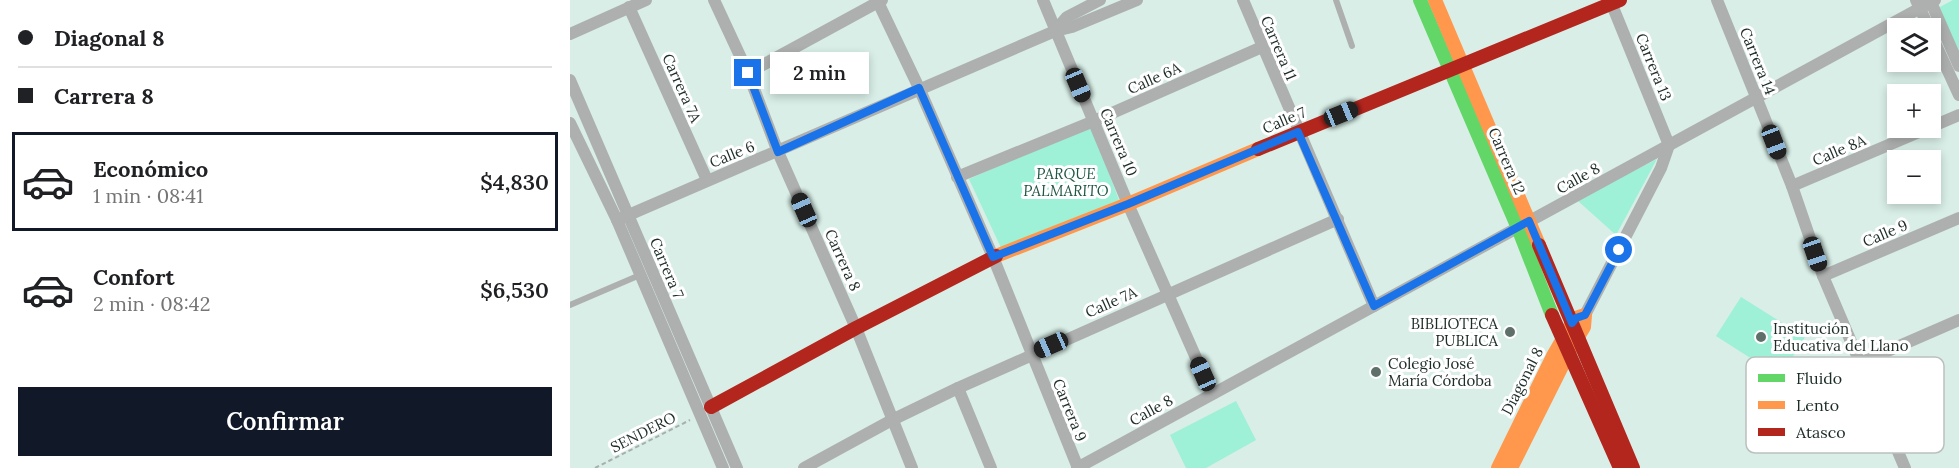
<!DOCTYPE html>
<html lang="es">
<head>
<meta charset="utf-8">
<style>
	:root { --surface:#fff; --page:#f6f6f6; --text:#202124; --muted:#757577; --line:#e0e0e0; --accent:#111827 }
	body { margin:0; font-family:Lora,serif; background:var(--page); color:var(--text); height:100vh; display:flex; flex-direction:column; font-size:22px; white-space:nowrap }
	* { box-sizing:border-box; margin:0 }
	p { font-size:20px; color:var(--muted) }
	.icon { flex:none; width:33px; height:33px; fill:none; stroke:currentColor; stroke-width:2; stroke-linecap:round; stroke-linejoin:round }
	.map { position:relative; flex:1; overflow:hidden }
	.drawer { display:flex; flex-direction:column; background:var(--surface); width:570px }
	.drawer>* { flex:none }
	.banner { display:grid; align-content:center; height:132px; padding:0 18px; background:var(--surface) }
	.buttons { position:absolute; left:1317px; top:18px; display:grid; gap:12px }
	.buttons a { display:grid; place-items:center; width:54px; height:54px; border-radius:0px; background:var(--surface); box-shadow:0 3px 9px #0003; font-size:30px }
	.end { position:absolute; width:27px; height:27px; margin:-14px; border:8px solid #1a73e8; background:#fff; box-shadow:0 0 0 3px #fff }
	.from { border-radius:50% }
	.bubble { position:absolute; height:42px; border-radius:0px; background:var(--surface); box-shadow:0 3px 9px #0003; font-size:20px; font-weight:600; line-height:42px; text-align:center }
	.car { position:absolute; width:18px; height:36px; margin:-18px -9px; border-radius:8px; box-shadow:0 0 4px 2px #0007; background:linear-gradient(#222 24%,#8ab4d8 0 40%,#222 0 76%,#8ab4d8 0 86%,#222 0) }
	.banner b { display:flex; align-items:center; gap:21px; height:57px; font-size:22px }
	.banner b+b { border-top:2px solid var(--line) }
	.banner i { width:15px; height:15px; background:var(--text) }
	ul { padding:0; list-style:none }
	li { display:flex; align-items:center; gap:18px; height:99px; margin:0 12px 9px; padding:0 6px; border:3px solid transparent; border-radius:0px }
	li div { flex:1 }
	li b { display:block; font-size:22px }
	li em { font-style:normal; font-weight:600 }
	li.current { border-color:var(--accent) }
	li>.icon { width:54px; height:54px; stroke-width:1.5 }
	.primary-button { display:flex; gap:12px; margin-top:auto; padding:12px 18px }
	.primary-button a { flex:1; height:69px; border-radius:0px; background:var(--accent); color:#fff; font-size:24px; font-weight:600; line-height:69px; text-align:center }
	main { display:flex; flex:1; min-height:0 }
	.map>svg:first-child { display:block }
	.green { fill:#9ef0d7 }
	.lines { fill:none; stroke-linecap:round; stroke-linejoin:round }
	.path { stroke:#a9afad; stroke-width:2; stroke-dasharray:4.5 3; stroke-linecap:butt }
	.lane { stroke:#aeb0af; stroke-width:6 }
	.street { stroke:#aeb0af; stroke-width:12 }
	.fast { stroke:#63d668; stroke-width:14 }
	.slow { stroke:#ff974d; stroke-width:14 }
	.jam { stroke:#b3261e; stroke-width:14 }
	.route { stroke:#1a73e8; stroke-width:8 }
	.poi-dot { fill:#5e7069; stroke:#fff; stroke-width:2 }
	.labels { text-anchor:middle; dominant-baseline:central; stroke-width:6; stroke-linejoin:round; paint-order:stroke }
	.street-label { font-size:15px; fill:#1c2c26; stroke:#fff }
	.park-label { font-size:15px; font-style:italic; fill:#205646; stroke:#fff }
	.poi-label { font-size:15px; fill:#1c2c26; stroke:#fff; text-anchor:start }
	.key { fill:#fff; stroke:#bbc0be; stroke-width:1.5 }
	.key-label { font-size:16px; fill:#1c2c26 }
</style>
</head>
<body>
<main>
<section class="drawer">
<div class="banner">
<b><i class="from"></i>Diagonal 8</b>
<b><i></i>Carrera 8</b>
</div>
<ul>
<li class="current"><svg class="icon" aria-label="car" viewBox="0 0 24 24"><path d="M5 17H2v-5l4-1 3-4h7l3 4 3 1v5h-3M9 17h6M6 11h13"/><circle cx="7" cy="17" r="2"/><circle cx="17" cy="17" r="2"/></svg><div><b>Económico</b><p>1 min · 08:41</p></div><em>$4,830</em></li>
<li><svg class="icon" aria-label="car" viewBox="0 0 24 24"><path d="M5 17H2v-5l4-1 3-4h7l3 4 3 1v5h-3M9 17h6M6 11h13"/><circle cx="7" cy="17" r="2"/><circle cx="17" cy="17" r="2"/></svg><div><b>Confort</b><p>2 min · 08:42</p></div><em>$6,530</em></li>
</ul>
<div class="primary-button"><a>Confirmar</a></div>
</section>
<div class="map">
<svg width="1389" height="468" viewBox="0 0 1389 468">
	<rect width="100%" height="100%" fill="#d8eee6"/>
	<g class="green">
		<path d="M1383,0H1389V54L1368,8Z"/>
		<path d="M521,125L550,203L433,252L399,179Z"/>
		<path d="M1087,159L1046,235L1007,200Z"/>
		<path d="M1171,297L1235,337L1210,377L1146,336Z"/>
		<path d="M666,401L686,440L636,468H616L600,435Z"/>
	</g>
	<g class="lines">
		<path class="path" d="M25,468L120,420"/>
		<g class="lane">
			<path d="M766,0L782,46"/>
			<path d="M0,305L70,275"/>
		</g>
		<g class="street">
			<path d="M144,0L178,73L208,152L286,328L342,468"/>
			<path d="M307,0L349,88L423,257L508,468"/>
			<path d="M473,0L558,204L642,394"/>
			<path d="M673,0L804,306"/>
			<path d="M1147,0L1222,186L1253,276L1335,468"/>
			<path d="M1346,0L1359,28"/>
			<path d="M1360,0L1389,66"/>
			<path d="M59,7L137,180"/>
			<path d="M485,31L497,17L530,0"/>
			<path d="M1360,32L1389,95"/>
			<path d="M0,34L76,0"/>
			<path d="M178,73L312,0"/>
			<path d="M0,80L167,468"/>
			<path d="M0,123L47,220L153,468"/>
			<path d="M387,177L524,121L692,47"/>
			<path d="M1222,186L1389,115"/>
			<path d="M47,220L485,31L502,27L567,0"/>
			<path d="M1253,276L1389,218"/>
			<path d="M1015,315L1091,168L1099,145L1040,0"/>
			<path d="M1290,363L1389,320"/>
			<path d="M388,388L421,468"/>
			<path d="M234,468L322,420L388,388L768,219"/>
			<path d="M507,468L1365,0"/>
		</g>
		<path class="fast" d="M850,0L948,228L982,315"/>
		<g class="slow">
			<path d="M865,0L969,245"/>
			<path d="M426,256L558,204L688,149"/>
			<path d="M928,468L983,356L1002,323L1006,318L1015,315L1014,327L999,352L941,468"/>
		</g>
		<g class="jam">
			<path d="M688,149L1050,0"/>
			<path d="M969,245L1063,468"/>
			<path d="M982,315L1050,468"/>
			<path d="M141,407L286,328L426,256"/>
		</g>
	</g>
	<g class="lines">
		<path class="route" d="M178,73L208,152L349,88L423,257L558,204L728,132L804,306L959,221L1002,323L1006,318L1015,315L1049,250"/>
	</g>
	<g class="poi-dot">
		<circle cx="940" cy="332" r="6"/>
		<circle cx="1191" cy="337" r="6"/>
		<circle cx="806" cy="372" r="6"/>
	</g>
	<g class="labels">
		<g class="street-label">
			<text transform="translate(709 48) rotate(67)">Carrera 11</text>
			<text transform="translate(1188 61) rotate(68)">Carrera 14</text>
			<text transform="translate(1084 67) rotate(68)">Carrera 13</text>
			<text transform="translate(584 78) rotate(-24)">Calle 6A</text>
			<text transform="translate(112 88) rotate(66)">Carrera 7A</text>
			<text transform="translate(714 120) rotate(-23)">Calle 7</text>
			<text transform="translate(549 142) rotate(67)">Carrera 10</text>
			<text transform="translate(1269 150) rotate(-23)">Calle 8A</text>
			<text transform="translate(162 154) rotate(-22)">Calle 6</text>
			<text transform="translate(937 161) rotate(67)">Carrera 12</text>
			<text transform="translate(1008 178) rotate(-29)">Calle 8</text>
			<text transform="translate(1315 233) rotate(-23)">Calle 9</text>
			<text transform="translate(273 260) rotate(66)">Carrera 8</text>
			<text transform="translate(97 268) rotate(67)">Carrera 7</text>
			<text transform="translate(541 302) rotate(-24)">Calle 7A</text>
			<text transform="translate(952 381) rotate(-63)">Diagonal 8</text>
			<text transform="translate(500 410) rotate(68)">Carrera 9</text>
			<text transform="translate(581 410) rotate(-29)">Calle 8</text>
			<text transform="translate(73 432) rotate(-27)">SENDERO</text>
		</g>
		<g class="park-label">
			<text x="496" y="173">PARQUE<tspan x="496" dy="17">PALMARITO</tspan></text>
		</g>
		<g class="poi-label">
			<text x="928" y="323" text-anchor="end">BIBLIOTECA<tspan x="928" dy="17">PUBLICA</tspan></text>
			<text x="1203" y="328">Institución<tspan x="1203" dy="17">Educativa del Llano</tspan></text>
			<text x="818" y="363">Colegio José<tspan x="818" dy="17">María Córdoba</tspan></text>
		</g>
	</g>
	<rect x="1176" y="357" width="198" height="96" rx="9" class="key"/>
	<rect x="1188" y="374" width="27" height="8" fill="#63d668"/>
	<rect x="1188" y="401" width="27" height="8" fill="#ff974d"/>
	<rect x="1188" y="428" width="27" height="8" fill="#b3261e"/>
	<g class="key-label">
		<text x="1226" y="384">Fluido</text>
		<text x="1226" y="411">Lento</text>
		<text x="1226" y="438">Atasco</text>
	</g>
</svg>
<div class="buttons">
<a><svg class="icon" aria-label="layers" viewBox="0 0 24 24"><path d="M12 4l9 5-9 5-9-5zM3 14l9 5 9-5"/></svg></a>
<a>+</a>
<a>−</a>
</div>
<i class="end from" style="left:1049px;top:250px"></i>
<i class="end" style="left:178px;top:73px"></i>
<div class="bubble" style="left:200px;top:52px;width:99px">2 min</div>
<i class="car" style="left:508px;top:85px;rotate:157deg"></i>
<i class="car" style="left:771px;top:114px;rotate:68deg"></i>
<i class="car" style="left:1204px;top:142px;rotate:159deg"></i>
<i class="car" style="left:234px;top:210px;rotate:336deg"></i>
<i class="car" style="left:1245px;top:254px;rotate:161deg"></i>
<i class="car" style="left:481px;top:345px;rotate:246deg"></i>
<i class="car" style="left:633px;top:374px;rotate:336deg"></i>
</div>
</main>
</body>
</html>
